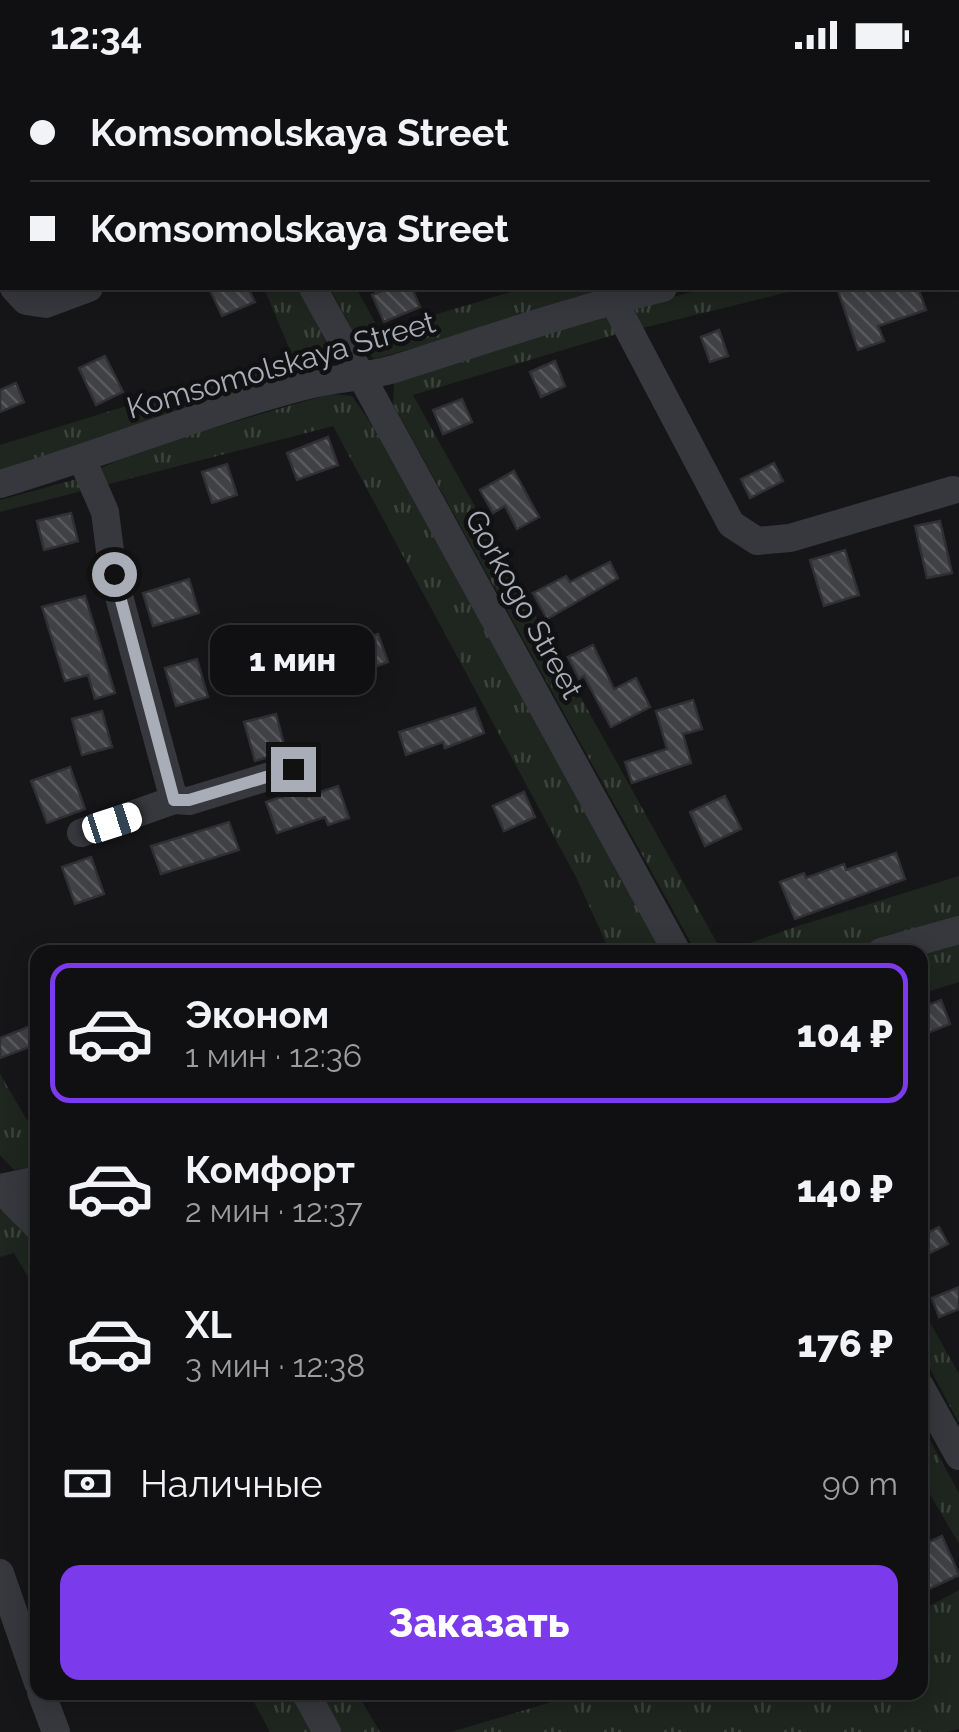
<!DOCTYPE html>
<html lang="ru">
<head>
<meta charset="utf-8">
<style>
	:root { --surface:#101012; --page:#1e1e20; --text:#f1f3f6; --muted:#9c9d9f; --line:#303032; --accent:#7c3aed }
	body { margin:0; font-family:Raleway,sans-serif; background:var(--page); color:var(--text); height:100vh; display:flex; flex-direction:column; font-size:38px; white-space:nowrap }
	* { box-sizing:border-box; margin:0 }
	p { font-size:32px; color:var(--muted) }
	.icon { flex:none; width:55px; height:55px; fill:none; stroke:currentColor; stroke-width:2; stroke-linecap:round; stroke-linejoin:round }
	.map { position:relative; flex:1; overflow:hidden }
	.panel { position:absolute; left:30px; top:875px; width:898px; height:755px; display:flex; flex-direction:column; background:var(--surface); border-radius:20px; box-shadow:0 5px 25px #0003,0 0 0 2px var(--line) }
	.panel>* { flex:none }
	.banner { position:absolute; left:0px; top:0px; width:960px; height:220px; box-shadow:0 5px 25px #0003,0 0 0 2px var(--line); display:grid; align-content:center; height:220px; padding:0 30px; background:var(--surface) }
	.end { position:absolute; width:45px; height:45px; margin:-22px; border:12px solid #a8adb8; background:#111; box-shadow:0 0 0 5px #111 }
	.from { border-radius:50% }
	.bubble { position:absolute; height:70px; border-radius:20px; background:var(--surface); box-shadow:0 5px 25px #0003,0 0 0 2px var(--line); font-size:32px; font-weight:800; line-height:70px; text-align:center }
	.car { position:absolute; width:30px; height:60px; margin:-30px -15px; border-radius:12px; box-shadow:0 0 8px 2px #0007; background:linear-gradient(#fff 24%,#345 0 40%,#fff 0 76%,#345 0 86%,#fff 0) }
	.banner b { display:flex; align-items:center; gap:35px; height:95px; font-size:38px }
	.banner b+b { border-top:2px solid var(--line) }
	.banner i { width:25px; height:25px; background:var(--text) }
	ul { padding:18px 0 0; list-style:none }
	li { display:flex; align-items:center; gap:30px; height:140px; margin:0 20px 15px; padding:0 10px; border:5px solid transparent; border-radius:20px }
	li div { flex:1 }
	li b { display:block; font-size:38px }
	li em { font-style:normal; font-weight:800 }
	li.active { border-color:var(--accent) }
	li>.icon { width:90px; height:90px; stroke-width:1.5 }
	.pay { display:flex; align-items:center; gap:25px; height:110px; padding:0 30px; font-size:38px }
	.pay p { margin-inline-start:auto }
	.button { display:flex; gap:20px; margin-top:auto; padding:20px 30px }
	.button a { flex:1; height:115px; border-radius:20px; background:var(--accent); color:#fff; font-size:40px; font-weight:800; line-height:115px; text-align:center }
	.status { display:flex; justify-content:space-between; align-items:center; height:70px; padding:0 50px; background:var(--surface); direction:ltr }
	.status svg { height:28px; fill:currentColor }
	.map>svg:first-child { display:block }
	.grass { fill:url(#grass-tufts) }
	.building { fill:url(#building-back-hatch); stroke:#303034; stroke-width:2.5 }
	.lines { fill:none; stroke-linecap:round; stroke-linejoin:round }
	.minor { stroke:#37383d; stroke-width:28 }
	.route { stroke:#a8adb8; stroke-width:12 }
	.labels { text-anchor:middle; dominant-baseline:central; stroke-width:9; stroke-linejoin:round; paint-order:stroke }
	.street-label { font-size:30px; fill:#a8adb8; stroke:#111113 }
</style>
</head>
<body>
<div class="status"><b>12:34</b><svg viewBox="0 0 49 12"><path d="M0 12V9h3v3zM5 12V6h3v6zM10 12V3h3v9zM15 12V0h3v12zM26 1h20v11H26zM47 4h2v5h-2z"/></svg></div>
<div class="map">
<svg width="959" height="1662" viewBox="0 0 959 1662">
	<defs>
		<pattern id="grass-tufts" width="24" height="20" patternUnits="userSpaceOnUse" patternTransform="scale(2.5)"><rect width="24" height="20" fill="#1e261f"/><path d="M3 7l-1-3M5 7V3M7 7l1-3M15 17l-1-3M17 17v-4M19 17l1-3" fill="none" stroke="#3c433d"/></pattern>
		<pattern id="building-back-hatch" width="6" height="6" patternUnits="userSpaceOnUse" patternTransform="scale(2.5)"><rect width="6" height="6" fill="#404145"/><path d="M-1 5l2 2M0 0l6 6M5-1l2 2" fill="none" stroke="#595a5e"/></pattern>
	</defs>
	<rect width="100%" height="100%" fill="#161618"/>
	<g class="grass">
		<path d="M264,218H299L333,287L314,301L0,407V375L292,285Z"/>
		<path d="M330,218H356L380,261L524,218H629L374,289L357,269Z"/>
		<path d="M708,218H804L610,266L413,325L722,882H696L393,334L394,312L594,247Z"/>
		<path d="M330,324L352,326L372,355L662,882H610L576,807L333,356L0,442V430L77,409L147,377Z"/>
		<path d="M959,806V849L845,882H725L795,857Z"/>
		<path d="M959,873V912L920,924V884Z"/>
		<path d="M0,1004L28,1052L37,1051V1096L14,1100L0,1085Z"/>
		<path d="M0,1140L13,1144L37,1171V1222L14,1183L0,1187Z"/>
		<path d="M920,1235L959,1304V1353L920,1280Z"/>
		<path d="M920,1352L959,1423V1474L920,1407Z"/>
		<path d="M959,1520V1659L947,1662H451L582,1623L920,1622V1541Z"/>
		<path d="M249,1623H292L315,1662H270Z"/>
		<path d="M316,1623H357L380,1662H338Z"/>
	</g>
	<g class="building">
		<path d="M209,218H248L255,232L222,246Z"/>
		<path d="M389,218H412L420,237L384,252L372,225Z"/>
		<path d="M837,218H918L926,240L878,256L884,271L858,280Z"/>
		<path d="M719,260L728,286L710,292L701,267Z"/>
		<path d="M105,286L123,322L96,335L79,298Z"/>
		<path d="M555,291L565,316L541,327L530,302Z"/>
		<path d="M16,313L24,332L0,342V320Z"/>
		<path d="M462,329L472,352L443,364L433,340Z"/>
		<path d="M328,367L338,395L297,410L287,383Z"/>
		<path d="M774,393L783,411L750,428L741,409Z"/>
		<path d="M227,394L237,425L212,433L202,402Z"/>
		<path d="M514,401L539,447L517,459L505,436L493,443L480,420Z"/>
		<path d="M71,443L78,471L44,480L37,451Z"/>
		<path d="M940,451L952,503L927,508L915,456Z"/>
		<path d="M845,480L859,525L824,536L810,490Z"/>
		<path d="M610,492L618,508L547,549L533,523L566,506L570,512Z"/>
		<path d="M189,509L199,543L153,556L143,523Z"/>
		<path d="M85,526L115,623L95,629L88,605L65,611L42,537Z"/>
		<path d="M378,564L388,592L350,606L340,577Z"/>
		<path d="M593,575L614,619L636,608L650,637L611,657L584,606L579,609L568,587Z"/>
		<path d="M197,589L208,627L176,636L165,598Z"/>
		<path d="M693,630L702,659L683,664L691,693L632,713L625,692L667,679L656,641Z"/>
		<path d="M475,638L484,663L445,678L443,672L406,685L399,662Z"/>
		<path d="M102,641L112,677L82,685L72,649Z"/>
		<path d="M276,644L286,682L255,691L244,652Z"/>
		<path d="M70,697L85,739L47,753L31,711Z"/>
		<path d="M338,716L349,748L328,755L325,747L277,763L266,732L303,720L306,727Z"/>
		<path d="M524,722L535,747L504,761L493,736Z"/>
		<path d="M725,726L741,759L705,776L690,742Z"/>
		<path d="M229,752L239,780L161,804L151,776Z"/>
		<path d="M896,783L905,809L795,849L780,812L804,803L806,808L844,794L846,800Z"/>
		<path d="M91,787L104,824L75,834L62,797Z"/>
		<path d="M941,930L950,954L920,966V938Z"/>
		<path d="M38,953V974L0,988V968Z"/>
		<path d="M939,1157L948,1174L920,1188V1167Z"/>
		<path d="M959,1217V1239L939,1247L932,1228Z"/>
		<path d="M942,1466L959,1505L920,1523V1476Z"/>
	</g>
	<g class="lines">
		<g class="minor">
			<path d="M192,0L193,2"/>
			<path d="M958,145L959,144"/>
			<path d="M0,194L2,199"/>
			<path d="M14,218L26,231L46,234L89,218"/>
			<path d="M313,218L677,882"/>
			<path d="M613,230L731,454L757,471L790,468L953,420"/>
			<path d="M82,389L105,442L113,504L174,730"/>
			<path d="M0,414C104,383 206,341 312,314C339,308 366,307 394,299C483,271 572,240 663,218"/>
			<path d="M81,763L174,730L189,731L293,699"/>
			<path d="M881,882L959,860"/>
			<path d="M0,1118L38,1110"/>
			<path d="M0,1119L38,1157"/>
			<path d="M920,1316L959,1386"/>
			<path d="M0,1503L38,1613"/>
			<path d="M41,1622L56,1662"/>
			<path d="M305,1622L327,1662"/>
		</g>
	</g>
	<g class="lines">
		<path class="route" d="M114,504L174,730H189L293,699"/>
	</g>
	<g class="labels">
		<g class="street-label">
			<text transform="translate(281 295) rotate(-16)">Komsomolskaya Street</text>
			<text transform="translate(524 534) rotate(61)">Gorkogo Street</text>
		</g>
	</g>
</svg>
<i class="end from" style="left:114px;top:504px"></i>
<i class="end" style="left:293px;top:699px"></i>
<div class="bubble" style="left:210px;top:555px;width:165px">1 мин</div>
<i class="car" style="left:112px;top:753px;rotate:72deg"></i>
<div class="banner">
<b><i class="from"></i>Komsomolskaya Street</b>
<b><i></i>Komsomolskaya Street</b>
</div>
<section class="panel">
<ul>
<li class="active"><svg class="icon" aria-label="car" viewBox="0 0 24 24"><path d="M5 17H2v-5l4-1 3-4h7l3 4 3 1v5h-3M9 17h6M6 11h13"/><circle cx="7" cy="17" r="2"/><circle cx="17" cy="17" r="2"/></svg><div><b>Эконом</b><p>1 мин · 12:36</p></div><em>104 ₽</em></li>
<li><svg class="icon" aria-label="car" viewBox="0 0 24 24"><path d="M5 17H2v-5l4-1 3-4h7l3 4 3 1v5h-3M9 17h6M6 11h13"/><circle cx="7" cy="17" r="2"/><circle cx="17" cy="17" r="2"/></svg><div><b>Комфорт</b><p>2 мин · 12:37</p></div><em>140 ₽</em></li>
<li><svg class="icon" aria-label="car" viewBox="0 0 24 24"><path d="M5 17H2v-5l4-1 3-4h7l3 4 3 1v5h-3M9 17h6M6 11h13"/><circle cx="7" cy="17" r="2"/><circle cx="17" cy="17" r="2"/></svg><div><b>XL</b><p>3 мин · 12:38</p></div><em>176 ₽</em></li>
</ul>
<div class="pay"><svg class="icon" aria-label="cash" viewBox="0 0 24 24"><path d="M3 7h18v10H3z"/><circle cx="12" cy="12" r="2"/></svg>Наличные<p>90 m</p></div>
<div class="button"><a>Заказать</a></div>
</section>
</div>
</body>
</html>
